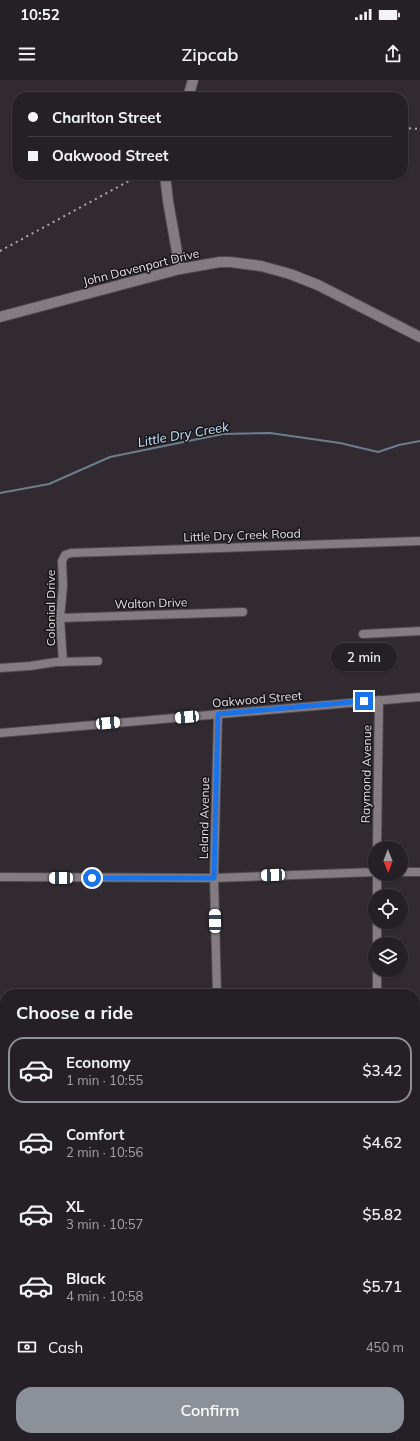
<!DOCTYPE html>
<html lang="en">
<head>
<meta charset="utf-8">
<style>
	:root { --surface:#252025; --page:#312d32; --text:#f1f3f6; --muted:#a3a3a7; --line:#423e42; --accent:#8c9099 }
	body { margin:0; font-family:Mulish,sans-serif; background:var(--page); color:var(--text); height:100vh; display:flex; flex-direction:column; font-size:15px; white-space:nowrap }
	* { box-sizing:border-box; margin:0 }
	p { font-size:13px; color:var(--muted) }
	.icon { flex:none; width:22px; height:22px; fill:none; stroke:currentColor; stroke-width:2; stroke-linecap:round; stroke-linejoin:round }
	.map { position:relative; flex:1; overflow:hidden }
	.panel { position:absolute; left:0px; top:909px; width:420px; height:452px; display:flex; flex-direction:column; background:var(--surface); border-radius:16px 16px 0 0; box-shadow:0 1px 3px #0004,0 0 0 1px var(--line) }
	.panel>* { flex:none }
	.hud { position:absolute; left:12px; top:12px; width:396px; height:88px; border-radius:16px; box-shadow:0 1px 3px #0004,0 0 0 1px var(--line); display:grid; align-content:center; height:88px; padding:0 16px; background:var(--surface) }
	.needle { width:26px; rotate:179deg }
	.tools { position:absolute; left:368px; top:761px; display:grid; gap:8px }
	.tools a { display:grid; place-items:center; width:40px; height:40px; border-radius:50%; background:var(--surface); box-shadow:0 1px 3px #0004,0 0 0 1px var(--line); font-size:20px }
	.end { position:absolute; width:18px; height:18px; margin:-9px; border:5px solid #1a73e8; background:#fff; box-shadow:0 0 0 2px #fff }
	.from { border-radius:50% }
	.bubble { position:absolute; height:28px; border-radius:14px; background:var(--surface); box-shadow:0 1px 3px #0004,0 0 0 1px var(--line); font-size:13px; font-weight:600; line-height:28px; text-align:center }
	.car { position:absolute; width:12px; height:24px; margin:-12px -6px; border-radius:5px; box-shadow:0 0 3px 1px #0007; background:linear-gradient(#fff 24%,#345 0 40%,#fff 0 76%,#345 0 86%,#fff 0) }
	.hud b { display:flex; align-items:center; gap:14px; height:38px; font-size:15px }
	.hud b+b { border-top:1px solid var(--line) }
	.hud i { width:10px; height:10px; background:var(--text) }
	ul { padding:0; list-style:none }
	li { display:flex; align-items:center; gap:12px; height:66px; margin:0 8px 6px; padding:0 8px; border:2px solid transparent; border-radius:16px }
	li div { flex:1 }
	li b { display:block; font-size:15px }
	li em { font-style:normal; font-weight:600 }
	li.on { border-color:var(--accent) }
	li>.icon { width:36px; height:36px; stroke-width:1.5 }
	h2 { padding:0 16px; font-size:18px; line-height:48px }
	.pay { display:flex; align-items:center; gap:10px; height:44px; padding:0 16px; font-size:15px }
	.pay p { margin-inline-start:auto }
	.primary-button { display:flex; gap:8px; margin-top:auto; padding:8px 16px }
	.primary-button a { flex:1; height:46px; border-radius:16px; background:var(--accent); color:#fff; font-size:16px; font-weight:600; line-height:46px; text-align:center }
	.status { display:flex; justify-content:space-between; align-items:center; height:28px; padding:0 20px; background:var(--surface); direction:ltr }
	.status svg { height:11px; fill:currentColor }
	header { display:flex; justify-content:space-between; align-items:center; height:52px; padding:0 16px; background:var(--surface); font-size:18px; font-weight:600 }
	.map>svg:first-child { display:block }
	.built { fill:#3d323d }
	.medical { fill:#413026 }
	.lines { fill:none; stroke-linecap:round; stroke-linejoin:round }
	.stream { stroke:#6a7e8c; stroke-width:2 }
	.minor-casing { stroke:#4e494e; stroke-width:10 }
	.tertiary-casing { stroke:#4e494e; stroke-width:12 }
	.minor { stroke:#847b83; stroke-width:8 }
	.tertiary { stroke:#847b83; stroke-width:10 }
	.rail { stroke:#b1acb1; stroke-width:2; stroke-dasharray:2 4; stroke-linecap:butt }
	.route { stroke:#1a73e8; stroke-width:5 }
	.labels { text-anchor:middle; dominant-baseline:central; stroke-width:3; stroke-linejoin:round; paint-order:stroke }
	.street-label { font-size:12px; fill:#e5e1e5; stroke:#171417 }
	.water-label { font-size:13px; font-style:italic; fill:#c6e7fd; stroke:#171417 }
</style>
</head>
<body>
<div class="status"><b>10:52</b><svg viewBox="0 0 49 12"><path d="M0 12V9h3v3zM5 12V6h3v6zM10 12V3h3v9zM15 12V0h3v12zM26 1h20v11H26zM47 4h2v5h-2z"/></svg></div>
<header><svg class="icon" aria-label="menu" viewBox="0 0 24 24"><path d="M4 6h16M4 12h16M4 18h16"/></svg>Zipcab<svg class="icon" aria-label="share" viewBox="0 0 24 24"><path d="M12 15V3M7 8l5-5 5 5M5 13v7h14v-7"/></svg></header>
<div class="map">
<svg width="420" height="1361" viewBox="0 0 420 1361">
	<rect width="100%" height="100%" fill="#312a31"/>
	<path class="built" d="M0,1292H5V1356H212V1361H0Z"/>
	<rect class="medical" x="0" y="1135" width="5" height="134"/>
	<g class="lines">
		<path class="stream" d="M0,413L49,404L110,377L223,354L270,353L340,363L378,372L399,365L420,361"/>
		<defs>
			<g id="minor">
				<path d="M60,538L243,532"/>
				<path d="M363,554L420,551"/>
				<path d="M63,582L60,538L63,506L62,481L65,475L71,473L420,461"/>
				<path d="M0,588L30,586L56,582L98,581"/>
				<path d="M0,653L420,617"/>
				<path d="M377,768L379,620"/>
				<path d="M401,792H420"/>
				<path d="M0,797L214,798L375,792"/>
				<path d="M377,816V794"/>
				<path d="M377,864V842"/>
				<path d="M217,914L214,798L218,634"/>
				<path d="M377,914V890"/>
				<path d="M415,942H420"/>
				<path d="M0,945H5"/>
				<path d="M415,1109H420"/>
			</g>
			<g id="tertiary">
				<path d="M188,17L193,0"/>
				<path d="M165,95L168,121L180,189"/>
				<path d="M0,237L180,189L220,182H230L261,186L290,194L318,205L420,257"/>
				<path d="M415,1279H420"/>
				<path d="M0,1283H5"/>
			</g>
		</defs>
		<use href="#minor" class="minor-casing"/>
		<use href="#tertiary" class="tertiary-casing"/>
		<use href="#minor" class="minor"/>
		<use href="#tertiary" class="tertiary"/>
		<g class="rail">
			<path d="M403,48L420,49"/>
			<path d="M0,171L140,95"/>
		</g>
	</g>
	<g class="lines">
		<path class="route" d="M92,798H214L218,634L364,621"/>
	</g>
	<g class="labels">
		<g class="street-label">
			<text transform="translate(141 187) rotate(-14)">John Davenport Drive</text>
			<text transform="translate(242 455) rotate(-2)">Little Dry Creek Road</text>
			<text transform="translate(151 523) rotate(-2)">Walton Drive</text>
			<text transform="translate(50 528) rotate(-90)">Colonial Drive</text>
			<text transform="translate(257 619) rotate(-5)">Oakwood Street</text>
			<text transform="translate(366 694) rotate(-89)">Raymond Avenue</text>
			<text transform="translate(204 738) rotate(-89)">Leland Avenue</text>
		</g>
		<g class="water-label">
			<text transform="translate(183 354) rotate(-10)">Little Dry Creek</text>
		</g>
	</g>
</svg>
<div class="tools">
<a><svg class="needle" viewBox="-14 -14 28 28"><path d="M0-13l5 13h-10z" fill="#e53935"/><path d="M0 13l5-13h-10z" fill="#a3a3a7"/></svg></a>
<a><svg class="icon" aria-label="locate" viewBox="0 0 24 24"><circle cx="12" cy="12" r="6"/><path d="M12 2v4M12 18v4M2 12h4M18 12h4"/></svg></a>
<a><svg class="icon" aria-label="layers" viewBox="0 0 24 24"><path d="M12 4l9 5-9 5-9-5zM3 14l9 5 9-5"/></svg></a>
</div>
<i class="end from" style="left:92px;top:798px"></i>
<i class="end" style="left:364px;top:621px"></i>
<div class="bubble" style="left:331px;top:563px;width:66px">2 min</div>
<i class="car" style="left:187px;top:637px;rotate:265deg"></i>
<i class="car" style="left:108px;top:643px;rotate:85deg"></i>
<i class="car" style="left:273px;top:795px;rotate:268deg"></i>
<i class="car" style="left:61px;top:798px;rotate:270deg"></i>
<i class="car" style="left:215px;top:841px;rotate:359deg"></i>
<div class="hud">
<b><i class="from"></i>Charlton Street</b>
<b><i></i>Oakwood Street</b>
</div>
<section class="panel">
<h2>Choose a ride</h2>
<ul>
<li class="on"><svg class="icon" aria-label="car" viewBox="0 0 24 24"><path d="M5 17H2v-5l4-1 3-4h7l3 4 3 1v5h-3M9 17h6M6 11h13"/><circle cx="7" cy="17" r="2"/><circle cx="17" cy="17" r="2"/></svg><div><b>Economy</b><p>1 min · 10:55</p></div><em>$3.42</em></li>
<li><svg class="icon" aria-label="car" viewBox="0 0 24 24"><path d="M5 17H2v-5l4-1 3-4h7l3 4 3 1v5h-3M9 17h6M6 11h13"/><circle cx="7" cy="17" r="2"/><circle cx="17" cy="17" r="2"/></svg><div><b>Comfort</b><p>2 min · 10:56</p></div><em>$4.62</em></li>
<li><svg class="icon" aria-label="car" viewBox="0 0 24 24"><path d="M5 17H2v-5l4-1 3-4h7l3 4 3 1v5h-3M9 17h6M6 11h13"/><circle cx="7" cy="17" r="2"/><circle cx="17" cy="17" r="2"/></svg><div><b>XL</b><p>3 min · 10:57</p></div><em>$5.82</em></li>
<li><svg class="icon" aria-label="car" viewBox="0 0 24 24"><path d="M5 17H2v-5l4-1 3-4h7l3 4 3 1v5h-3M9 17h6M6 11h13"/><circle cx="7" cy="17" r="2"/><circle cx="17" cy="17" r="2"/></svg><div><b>Black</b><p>4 min · 10:58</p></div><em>$5.71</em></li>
</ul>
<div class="pay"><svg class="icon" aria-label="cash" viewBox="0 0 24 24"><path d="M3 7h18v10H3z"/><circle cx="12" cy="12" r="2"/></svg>Cash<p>450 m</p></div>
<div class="primary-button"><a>Confirm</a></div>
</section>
</div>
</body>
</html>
